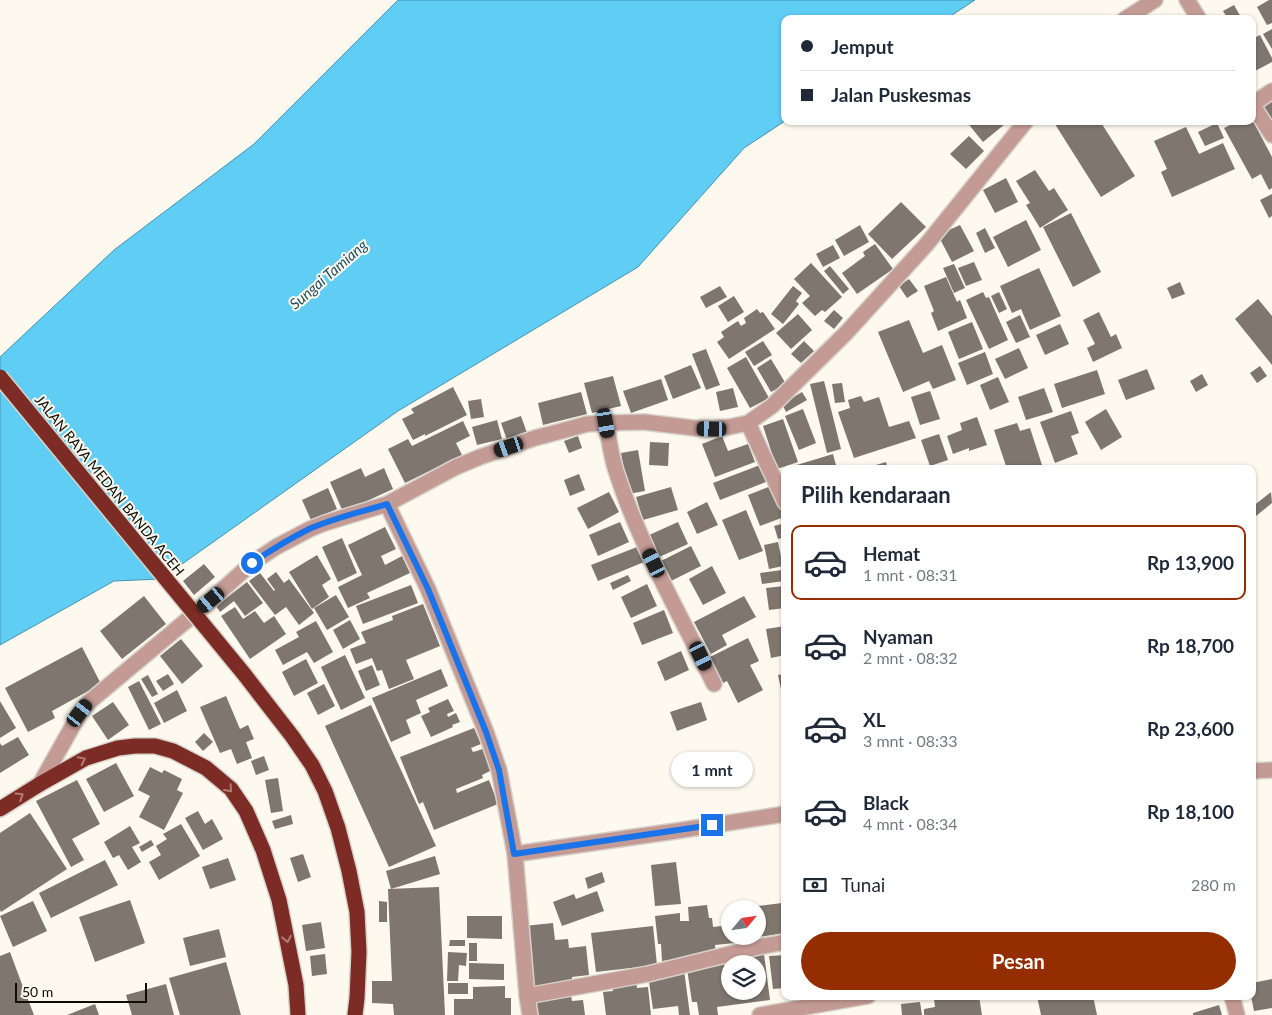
<!DOCTYPE html>
<html lang="id">
<head>
<meta charset="utf-8">
<style>
	:root { --surface:#fff; --page:#f2f2f3; --text:#1f2937; --muted:#747a83; --line:#e0e1e3; --accent:#942e00 }
	body { margin:0; font-family:Lato,sans-serif; background:var(--page); color:var(--text); height:100vh; display:flex; flex-direction:column; font-size:19px; white-space:nowrap }
	* { box-sizing:border-box; margin:0 }
	p { font-size:16px; color:var(--muted) }
	.icon { flex:none; width:28px; height:28px; fill:none; stroke:currentColor; stroke-width:2; stroke-linecap:round; stroke-linejoin:round }
	.map { position:relative; flex:1; overflow:hidden }
	.drawer { position:absolute; left:781px; top:465px; width:475px; height:535px; display:flex; flex-direction:column; background:var(--surface); border-radius:10px; box-shadow:0 1px 4px #0004 }
	.drawer>* { flex:none }
	.hud { position:absolute; left:781px; top:15px; width:475px; height:110px; border-radius:10px; box-shadow:0 1px 4px #0004; display:grid; align-content:center; height:110px; padding:0 20px; background:var(--surface) }
	.needle { width:32px; rotate:61deg }
	.tools { position:absolute; left:721px; top:900px; display:grid; gap:10px }
	.tools a { display:grid; place-items:center; width:45px; height:45px; border-radius:50%; background:var(--surface); box-shadow:0 1px 4px #0004; font-size:25px }
	.scale { position:absolute; left:15px; bottom:12px; width:132px; box-sizing:border-box; padding-left:5px; border:2px solid #0f0d0a; border-top:0; font-size:14px; line-height:18px; white-space:nowrap; color:#0f0d0a; -webkit-text-stroke:4px #fdf9ee; paint-order:stroke }
	.end { position:absolute; width:22px; height:22px; margin:-11px; border:6px solid #1a73e8; background:#fff; box-shadow:0 0 0 2px #fff }
	.from { border-radius:50% }
	.bubble { position:absolute; height:35px; border-radius:18px; background:var(--surface); box-shadow:0 1px 4px #0004; font-size:16px; font-weight:700; line-height:35px; text-align:center }
	.car { position:absolute; width:15px; height:30px; margin:-15px -8px; border-radius:6px; box-shadow:0 0 4px 1px #0007; background:linear-gradient(#222 24%,#8ab4d8 0 40%,#222 0 76%,#8ab4d8 0 86%,#222 0) }
	.hud b { display:flex; align-items:center; gap:18px; height:48px; font-size:19px }
	.hud b+b { border-top:1px solid var(--line) }
	.hud i { width:12px; height:12px; background:var(--text) }
	ul { padding:0; list-style:none }
	li { display:flex; align-items:center; gap:15px; height:75px; margin:0 10px 8px; padding:0 10px; border:2px solid transparent; border-radius:10px }
	li div { flex:1 }
	li b { display:block; font-size:19px }
	li em { font-style:normal; font-weight:700 }
	li.current { border-color:var(--accent) }
	li>.icon { width:45px; height:45px; stroke-width:1.5 }
	h2 { padding:0 20px; font-size:22px; line-height:60px }
	.pay { display:flex; align-items:center; gap:12px; height:55px; padding:0 20px; font-size:19px }
	.pay p { margin-inline-start:auto }
	.action { display:flex; gap:10px; margin-top:auto; padding:10px 20px }
	.action a { flex:1; height:58px; border-radius:30px; background:var(--accent); color:#fff; font-size:20px; font-weight:700; line-height:58px; text-align:center }
	.map>svg:first-child { display:block }
	.water { fill:#60cdf5; stroke:#4893ae }
	.building { fill:#7e766f }
	.lines { fill:none; stroke-linecap:round; stroke-linejoin:round }
	.minor-casing { stroke:#d7d3ca; stroke-width:18 }
	.highway-casing { stroke:#d7d3ca; stroke-width:18 }
	.minor { stroke:#c49a94; stroke-width:15 }
	.highway { stroke:#7c2c24; stroke-width:15 }
	.highway-bridge-casing { stroke:#d7d3ca; stroke-width:18; stroke-linecap:butt }
	.highway-bridge { stroke:#7c2c24; stroke-width:15 }
	.oneway { stroke:#b07e75 }
	.route { stroke:#1a73e8; stroke-width:6 }
	.labels { text-anchor:middle; dominant-baseline:central; stroke-width:4; stroke-linejoin:round; paint-order:stroke }
	.street-label { font-size:14px; fill:#0f0d0a; stroke:#fdf9ee }
	.water-label { font-size:15px; font-style:italic; fill:#225061; stroke:#fdf9ee }
</style>
</head>
<body>
<div class="map">
<svg width="1272" height="1015" viewBox="0 0 1272 1015">
	<rect width="100%" height="100%" fill="#fdf9ee"/>
	<path class="water" d="M398,0H975L946,19H785V121L744,148L638,267L398,411L161,579L114,581L0,645V357L114,250L254,144Z"/>
	<g class="building">
		<path d="M1269,0H1272V23L1267,25L1257,7Z"/>
		<path d="M1234,5L1242,19H1228L1223,11Z"/>
		<path d="M1272,29V49L1263,34Z"/>
		<path d="M1260,35L1272,58V62L1255,71L1252,66V39Z"/>
		<path d="M1272,98V122L1260,104Z"/>
		<path d="M966,121H1003L1005,124L983,142Z"/>
		<path d="M1053,121H1100L1135,176L1101,197Z"/>
		<path d="M1228,121H1253L1272,157V188L1269,190L1261,174L1252,179L1224,128L1230,125Z"/>
		<path d="M1217,123L1224,138L1205,146L1198,132Z"/>
		<path d="M1186,127L1199,154L1223,143L1235,169L1172,197L1161,172L1167,169L1154,141Z"/>
		<path d="M969,136L984,151L966,169L950,154Z"/>
		<path d="M1035,170L1049,191L1054,188L1068,210L1040,228L1026,205L1030,203L1016,181Z"/>
		<path d="M1006,178L1018,202L995,213L983,190Z"/>
		<path d="M1272,194V216L1269,218L1260,200Z"/>
		<path d="M901,202L926,227L892,259L868,234Z"/>
		<path d="M1071,213L1101,272L1073,287L1043,227Z"/>
		<path d="M1026,220L1041,250L1008,267L993,237Z"/>
		<path d="M860,225L869,242L844,256L835,240Z"/>
		<path d="M960,225L974,251L952,262L938,235Z"/>
		<path d="M985,228L995,248L985,253L976,233Z"/>
		<path d="M875,244L893,269L857,294L842,273L865,256L863,252Z"/>
		<path d="M833,245L840,258L823,267L816,254Z"/>
		<path d="M974,262L982,280L966,286L958,268Z"/>
		<path d="M811,263L842,297L825,312L822,310L815,316L802,303L810,296L794,279Z"/>
		<path d="M954,264L965,288L954,293L943,268Z"/>
		<path d="M830,266L849,289L843,294L824,271Z"/>
		<path d="M1039,268L1061,316L1030,330L1021,309L1012,313L1000,286Z"/>
		<path d="M946,277L957,302L960,300L967,318L938,331L931,313L934,311L924,286Z"/>
		<path d="M909,279L918,291L907,298L899,286Z"/>
		<path d="M1180,282L1185,294L1172,299L1167,288Z"/>
		<path d="M720,286L727,297L706,308L700,297Z"/>
		<path d="M793,286L802,293L796,301L799,304L783,324L771,314Z"/>
		<path d="M983,292L986,298L989,297L1008,340L989,349L966,300Z"/>
		<path d="M999,292L1007,309L999,313L991,296Z"/>
		<path d="M734,296L744,312L728,322L718,306Z"/>
		<path d="M1258,299L1272,316V365L1235,319Z"/>
		<path d="M757,309L760,313L763,312L775,329L729,359L717,342L724,337L721,332L738,321L741,326L746,323L744,318Z"/>
		<path d="M834,310L843,318L834,329L824,321Z"/>
		<path d="M1099,312L1111,337L1116,334L1122,348L1093,362L1087,348L1095,344L1083,320Z"/>
		<path d="M798,314L812,330L791,349L776,333Z"/>
		<path d="M1020,315L1030,337L1016,343L1006,322Z"/>
		<path d="M909,320L923,353L942,345L956,380L933,389L929,381L903,392L878,332Z"/>
		<path d="M972,322L983,349L959,359L948,332Z"/>
		<path d="M1060,324L1069,344L1045,355L1036,335Z"/>
		<path d="M763,341L772,355L754,366L745,352Z"/>
		<path d="M804,341L814,351L801,363L791,354Z"/>
		<path d="M1019,348L1028,368L1005,379L995,359Z"/>
		<path d="M706,349L720,385L706,390L692,354Z"/>
		<path d="M985,352L993,374L967,385L958,363Z"/>
		<path d="M746,357L769,398L750,408L727,368Z"/>
		<path d="M771,359L786,384L771,392L757,368Z"/>
		<path d="M691,365L701,388L673,399L664,376Z"/>
		<path d="M1260,366L1267,376L1257,383L1250,373Z"/>
		<path d="M1147,369L1155,389L1126,400L1118,380Z"/>
		<path d="M1097,370L1105,394L1062,408L1054,384Z"/>
		<path d="M1202,374L1208,385L1196,392L1190,381Z"/>
		<path d="M613,376L621,406L592,413L584,383Z"/>
		<path d="M998,377L1009,402L990,410L980,385Z"/>
		<path d="M661,379L668,400L631,413L623,391Z"/>
		<path d="M824,381L841,449L827,453L810,384Z"/>
		<path d="M842,383L845,402L835,403L832,384Z"/>
		<path d="M453,387L467,415L425,436V434L413,440L402,419L414,413L411,409Z"/>
		<path d="M733,388L738,407L720,411L716,392Z"/>
		<path d="M1044,388L1053,412L1026,420L1018,397Z"/>
		<path d="M930,391L940,419L920,425L911,397Z"/>
		<path d="M581,392L587,414L543,425L538,403Z"/>
		<path d="M802,392L807,400L786,412L782,404Z"/>
		<path d="M861,396L864,402L879,397L889,427L909,421L916,438L854,458L838,412L850,408L848,400Z"/>
		<path d="M481,399L484,417L471,419L468,401Z"/>
		<path d="M803,409L816,443L799,450L785,416Z"/>
		<path d="M1106,409L1122,437L1101,450L1085,422Z"/>
		<path d="M1071,411L1079,433L1071,436L1078,454L1055,463L1040,422Z"/>
		<path d="M521,416L527,433L507,440L501,423Z"/>
		<path d="M977,417L987,445L969,451V448L953,454L947,436L962,430L960,423Z"/>
		<path d="M783,419L798,462L777,469L763,426Z"/>
		<path d="M497,420L502,439L477,445L472,427Z"/>
		<path d="M463,421L470,436L456,443L462,455L405,483L388,449L408,439L412,446Z"/>
		<path d="M1017,423L1020,431L1030,428L1042,465L1030,469H1007L994,430Z"/>
		<path d="M939,434L948,460L930,466L921,440Z"/>
		<path d="M578,436L582,448L569,453L564,441Z"/>
		<path d="M722,436L728,451L748,444L755,462L715,477L702,444Z"/>
		<path d="M650,442L669,443L668,466L649,465Z"/>
		<path d="M638,450L645,491L628,494L621,453Z"/>
		<path d="M833,454L837,469H784L800,464Z"/>
		<path d="M886,462L888,469H866V468Z"/>
		<path d="M760,465L766,482L720,500L713,483Z"/>
		<path d="M361,468L365,477L384,468L393,489L343,512L330,482Z"/>
		<path d="M579,474L585,490L570,496L564,480Z"/>
		<path d="M771,486L784,517L760,526L748,495Z"/>
		<path d="M671,487L678,510L643,520L636,497Z"/>
		<path d="M328,488L337,509L311,520L302,500Z"/>
		<path d="M609,492L619,512L588,529L577,508Z"/>
		<path d="M1271,492L1272,503L1256,516L1252,512V507Z"/>
		<path d="M707,502L718,525L697,534L687,512Z"/>
		<path d="M746,510L763,551L739,560L722,520Z"/>
		<path d="M620,522L629,542L598,556L589,535Z"/>
		<path d="M678,522L688,544L657,558L647,536Z"/>
		<path d="M785,523V537L778,539L774,526Z"/>
		<path d="M385,527L396,549L381,556L385,565L402,556L410,573L367,593L370,598L348,608L338,587L362,575L348,545Z"/>
		<path d="M342,538L357,573L338,582L322,547Z"/>
		<path d="M778,542L783,566L769,569L764,545Z"/>
		<path d="M691,546L701,566L671,581L661,561Z"/>
		<path d="M637,547L644,562L598,581L591,565Z"/>
		<path d="M317,555L331,579L322,585L329,597L312,609L289,572Z"/>
		<path d="M204,564L215,577L194,595L183,581Z"/>
		<path d="M712,566L726,593L703,605L689,579Z"/>
		<path d="M782,570L784,581L762,584L760,573Z"/>
		<path d="M276,572L284,583L289,579L314,613L299,625L286,607L275,615L249,581L260,573L274,591L275,590L267,579Z"/>
		<path d="M628,575L631,581L613,590L610,583Z"/>
		<path d="M247,582L263,603L245,616L234,601L220,612L216,606Z"/>
		<path d="M647,584L657,606L631,618L621,597Z"/>
		<path d="M411,585L418,603L363,624L356,606Z"/>
		<path d="M785,586V608L769,610L766,588Z"/>
		<path d="M336,595L349,617L327,630L314,608Z"/>
		<path d="M144,596L166,624L122,659L100,631Z"/>
		<path d="M744,596L756,617L722,635L727,645L711,654L694,622Z"/>
		<path d="M423,604L440,646L406,660L414,679L389,689L382,670L377,671L372,658L356,664L350,649L366,643L361,632L393,620L392,616Z"/>
		<path d="M235,607L243,619L255,611L264,623L274,616L286,634L250,659L221,616Z"/>
		<path d="M664,610L673,633L642,645L633,623Z"/>
		<path d="M350,620L360,639L343,649L333,630Z"/>
		<path d="M316,621L333,652L314,663L307,652L283,665L275,650L299,637L296,632Z"/>
		<path d="M785,626V655L771,658L766,629Z"/>
		<path d="M748,638L759,661L750,665L763,690L738,703L727,681L723,683L710,657Z"/>
		<path d="M181,639L203,666L182,684L160,656Z"/>
		<path d="M82,647L101,684L52,711L55,718L28,732L5,688Z"/>
		<path d="M681,651L689,670L665,681L657,662Z"/>
		<path d="M345,655L365,698L341,710L321,667Z"/>
		<path d="M306,659L318,683L294,696L282,672Z"/>
		<path d="M372,665L380,685L366,691L358,671Z"/>
		<path d="M441,669L448,686L416,700L421,713L406,720L411,733L391,742L372,698Z"/>
		<path d="M168,674L174,684L163,691L156,681Z"/>
		<path d="M785,674V704H784L778,675Z"/>
		<path d="M148,675L158,694L152,697L141,679Z"/>
		<path d="M139,681L161,724L149,730L128,687Z"/>
		<path d="M324,684L335,706L318,715L307,693Z"/>
		<path d="M177,690L187,711L164,723L154,703Z"/>
		<path d="M226,696L240,729L248,725L254,739L246,742L252,758L237,764L231,749L220,753L200,707Z"/>
		<path d="M448,699L454,711L447,714L448,717L456,713L460,722L452,725L453,727L431,737L421,716L430,712L428,708Z"/>
		<path d="M0,701L16,728L0,738Z"/>
		<path d="M113,702L129,725L108,740L92,716Z"/>
		<path d="M701,702L707,720L677,731L670,712Z"/>
		<path d="M371,705L436,846L389,867L325,726Z"/>
		<path d="M474,728L481,744L471,748L473,752L483,749L492,770L482,775L483,778L456,789L457,793L489,780L498,804L434,830L423,802L419,804L400,757Z"/>
		<path d="M204,733L213,742L203,751L195,742Z"/>
		<path d="M18,737L29,755L0,773V743L2,746Z"/>
		<path d="M264,756L269,770L256,775L251,761Z"/>
		<path d="M116,763L134,796L104,812L86,779Z"/>
		<path d="M150,767L162,773L164,770L182,779L177,790L183,793L164,830L139,817L150,796L138,790Z"/>
		<path d="M278,778L283,811L271,813L265,780Z"/>
		<path d="M77,780L100,824L72,839L84,860L71,867L36,801Z"/>
		<path d="M198,811L205,824L212,819L223,839L203,850L185,818Z"/>
		<path d="M30,813L67,869L1,912L0,910V833Z"/>
		<path d="M291,815L293,824L275,829L272,821Z"/>
		<path d="M181,824L200,856L159,880L149,862L161,855L156,846L167,839L163,834Z"/>
		<path d="M130,826L140,843L132,847L141,862L128,870L119,855L113,858L104,842Z"/>
		<path d="M151,840L154,845L142,852L139,847Z"/>
		<path d="M303,854L311,877L298,882L290,858Z"/>
		<path d="M435,856L440,874L391,889L386,871Z"/>
		<path d="M228,858L236,880L210,889L202,867Z"/>
		<path d="M105,860L118,885L51,918L39,893Z"/>
		<path d="M676,862L681,904L655,906L651,865Z"/>
		<path d="M602,872L605,882L588,889L585,878Z"/>
		<path d="M439,887L445,1015H394L393,1004L372,1003V981H392L388,889Z"/>
		<path d="M597,891L604,911L562,926L553,902L574,894L576,899Z"/>
		<path d="M130,900L145,943L95,962L79,917Z"/>
		<path d="M33,901L47,931L13,947L0,916Z"/>
		<path d="M379,901L387,902V922H379Z"/>
		<path d="M782,903L785,933L758,937V909H742V908Z"/>
		<path d="M707,905L709,918H712L713,927L730,925V936H744L745,942L715,945L716,955L662,961L661,944H658L655,916L680,913V921H689L688,907Z"/>
		<path d="M467,916H502V939L467,938Z"/>
		<path d="M321,922L325,948L306,951L302,925Z"/>
		<path d="M553,923L555,940L568,939L569,948L586,946L589,975L572,977L573,986L531,990L524,926Z"/>
		<path d="M653,926L657,965L596,972L591,933Z"/>
		<path d="M219,929L226,957L190,966L183,938Z"/>
		<path d="M450,940H465V946H449Z"/>
		<rect x="469" y="943" width="8" height="18"/>
		<path d="M10,952L20,979L34,1015H0V956Z"/>
		<path d="M448,952L467,953L466,966L459,965L458,981H447Z"/>
		<path d="M325,954L327,974L312,976L310,956Z"/>
		<path d="M764,954L770,1000L717,1007L718,1015H699L697,1002H692L687,969L730,964V991H758V964H738V963L749,961L748,956Z"/>
		<path d="M785,955V988L773,989L769,956Z"/>
		<path d="M226,962L241,1015H180L169,978Z"/>
		<path d="M469,963L504,964V980L469,979Z"/>
		<path d="M684,970L690,1015H679L678,1006L653,1009L648,975Z"/>
		<path d="M1272,979V1008L1254,1011L1251,996H1252V983Z"/>
		<path d="M636,981L637,988L648,987L651,1015H606L603,992L613,991L612,984Z"/>
		<rect x="448" y="983" width="20" height="11"/>
		<path d="M166,984L174,1015H132L126,995Z"/>
		<path d="M505,986V998H511V1015H454V999H473V987Z"/>
		<path d="M571,995L572,1001L583,1000L585,1015H536L534,999Z"/>
		<path d="M951,996H979L982,1015H924V1009L935,1007L934,999Z"/>
		<path d="M1037,996H1093L1097,1015H1041Z"/>
		<path d="M920,1002L922,1015H902L901,1004Z"/>
		<path d="M95,1004L99,1015H67Z"/>
		<path d="M1219,1005L1222,1015H1193V1013Z"/>
	</g>
	<g class="lines">
		<defs>
			<g id="minor">
				<path d="M1187,0L1199,19"/>
				<path d="M1125,19L1155,0"/>
				<path d="M1252,104L1272,135"/>
				<path d="M1253,104L1272,91"/>
				<path d="M606,423C609,439 611,456 616,471C640,546 680,614 714,684"/>
				<path d="M748,423L785,502"/>
				<path d="M387,504L428,589L486,732L499,770L515,854L527,996L530,1015"/>
				<path d="M1252,771L1272,770"/>
				<path d="M40,784L80,713L89,702L211,600L252,563L276,547L310,529L325,523L387,504L456,467L480,457L535,438L569,429L587,424L606,423L644,422L694,428L712,429L729,427L748,423L772,406L847,332L926,245L1026,121"/>
				<path d="M515,854L676,831L785,814"/>
				<path d="M527,996L648,974L758,947L785,942"/>
				<path d="M1232,996L1237,1015"/>
				<path d="M760,1015L868,996"/>
			</g>
			<g id="highway">
				<path d="M244,674L292,736L312,765L325,791L338,828L349,871L357,912L359,952L357,998L355,1015"/>
				<path d="M0,809L40,784L86,758L118,748L135,746H155L173,751L206,768L231,789L246,811L263,850L279,900L296,985L298,1015"/>
			</g>
		</defs>
		<use href="#minor" class="minor-casing"/>
		<use href="#highway" class="highway-casing"/>
		<use href="#minor" class="minor"/>
		<use href="#highway" class="highway"/>
		<defs>
			<path id="highway-bridge" d="M0,377L244,674"/>
		</defs>
		<use href="#highway-bridge" class="highway-bridge-casing"/>
		<use href="#highway-bridge" class="highway-bridge"/>
	</g>
	<defs><path id="oneway-chevron" d="M-2-3.5L2.5 0L-2 3.5" fill="none" stroke-width="1.6" stroke-linecap="round" stroke-linejoin="round" transform="scale(1.25)"/></defs>
	<g class="oneway">
		<use href="#oneway-chevron" transform="translate(82 760) rotate(-26)"/>
		<use href="#oneway-chevron" transform="translate(229 789) rotate(48)"/>
		<use href="#oneway-chevron" transform="translate(20 796) rotate(-32)"/>
		<use href="#oneway-chevron" transform="translate(287 939) rotate(79)"/>
	</g>
	<g class="lines">
		<path class="route" d="M252,563C271,550 289,539 309,529C334,518 361,512 387,504L428,589L486,732L499,770L514,854L712,825"/>
	</g>
	<g class="labels">
		<g class="street-label">
			<text transform="translate(110 485) rotate(51)">JALAN RAYA MEDAN BANDA ACEH</text>
		</g>
		<g class="water-label">
			<text transform="translate(328 274) rotate(-41)">Sungai Tamiang</text>
		</g>
	</g>
</svg>
<div class="tools">
<a><svg class="needle" viewBox="-14 -14 28 28"><path d="M0-13l5 13h-10z" fill="#e53935"/><path d="M0 13l5-13h-10z" fill="#747a83"/></svg></a>
<a><svg class="icon" aria-label="layers" viewBox="0 0 24 24"><path d="M12 4l9 5-9 5-9-5zM3 14l9 5 9-5"/></svg></a>
</div>
<div class="scale">50 m</div>
<i class="end from" style="left:252px;top:563px"></i>
<i class="end" style="left:712px;top:825px"></i>
<div class="bubble" style="left:671px;top:752px;width:82px">1 mnt</div>
<i class="car" style="left:606px;top:423px;rotate:170deg"></i>
<i class="car" style="left:712px;top:429px;rotate:271deg"></i>
<i class="car" style="left:509px;top:447px;rotate:251deg"></i>
<i class="car" style="left:654px;top:563px;rotate:334deg"></i>
<i class="car" style="left:211px;top:600px;rotate:230deg"></i>
<i class="car" style="left:701px;top:656px;rotate:154deg"></i>
<i class="car" style="left:80px;top:713px;rotate:38deg"></i>
<div class="hud">
<b><i class="from"></i>Jemput</b>
<b><i></i>Jalan Puskesmas</b>
</div>
<section class="drawer">
<h2>Pilih kendaraan</h2>
<ul>
<li class="current"><svg class="icon" aria-label="car" viewBox="0 0 24 24"><path d="M5 17H2v-5l4-1 3-4h7l3 4 3 1v5h-3M9 17h6M6 11h13"/><circle cx="7" cy="17" r="2"/><circle cx="17" cy="17" r="2"/></svg><div><b>Hemat</b><p>1 mnt · 08:31</p></div><em>Rp 13,900</em></li>
<li><svg class="icon" aria-label="car" viewBox="0 0 24 24"><path d="M5 17H2v-5l4-1 3-4h7l3 4 3 1v5h-3M9 17h6M6 11h13"/><circle cx="7" cy="17" r="2"/><circle cx="17" cy="17" r="2"/></svg><div><b>Nyaman</b><p>2 mnt · 08:32</p></div><em>Rp 18,700</em></li>
<li><svg class="icon" aria-label="car" viewBox="0 0 24 24"><path d="M5 17H2v-5l4-1 3-4h7l3 4 3 1v5h-3M9 17h6M6 11h13"/><circle cx="7" cy="17" r="2"/><circle cx="17" cy="17" r="2"/></svg><div><b>XL</b><p>3 mnt · 08:33</p></div><em>Rp 23,600</em></li>
<li><svg class="icon" aria-label="car" viewBox="0 0 24 24"><path d="M5 17H2v-5l4-1 3-4h7l3 4 3 1v5h-3M9 17h6M6 11h13"/><circle cx="7" cy="17" r="2"/><circle cx="17" cy="17" r="2"/></svg><div><b>Black</b><p>4 mnt · 08:34</p></div><em>Rp 18,100</em></li>
</ul>
<div class="pay"><svg class="icon" aria-label="cash" viewBox="0 0 24 24"><path d="M3 7h18v10H3z"/><circle cx="12" cy="12" r="2"/></svg>Tunai<p>280 m</p></div>
<div class="action"><a>Pesan</a></div>
</section>
</div>
</body>
</html>
